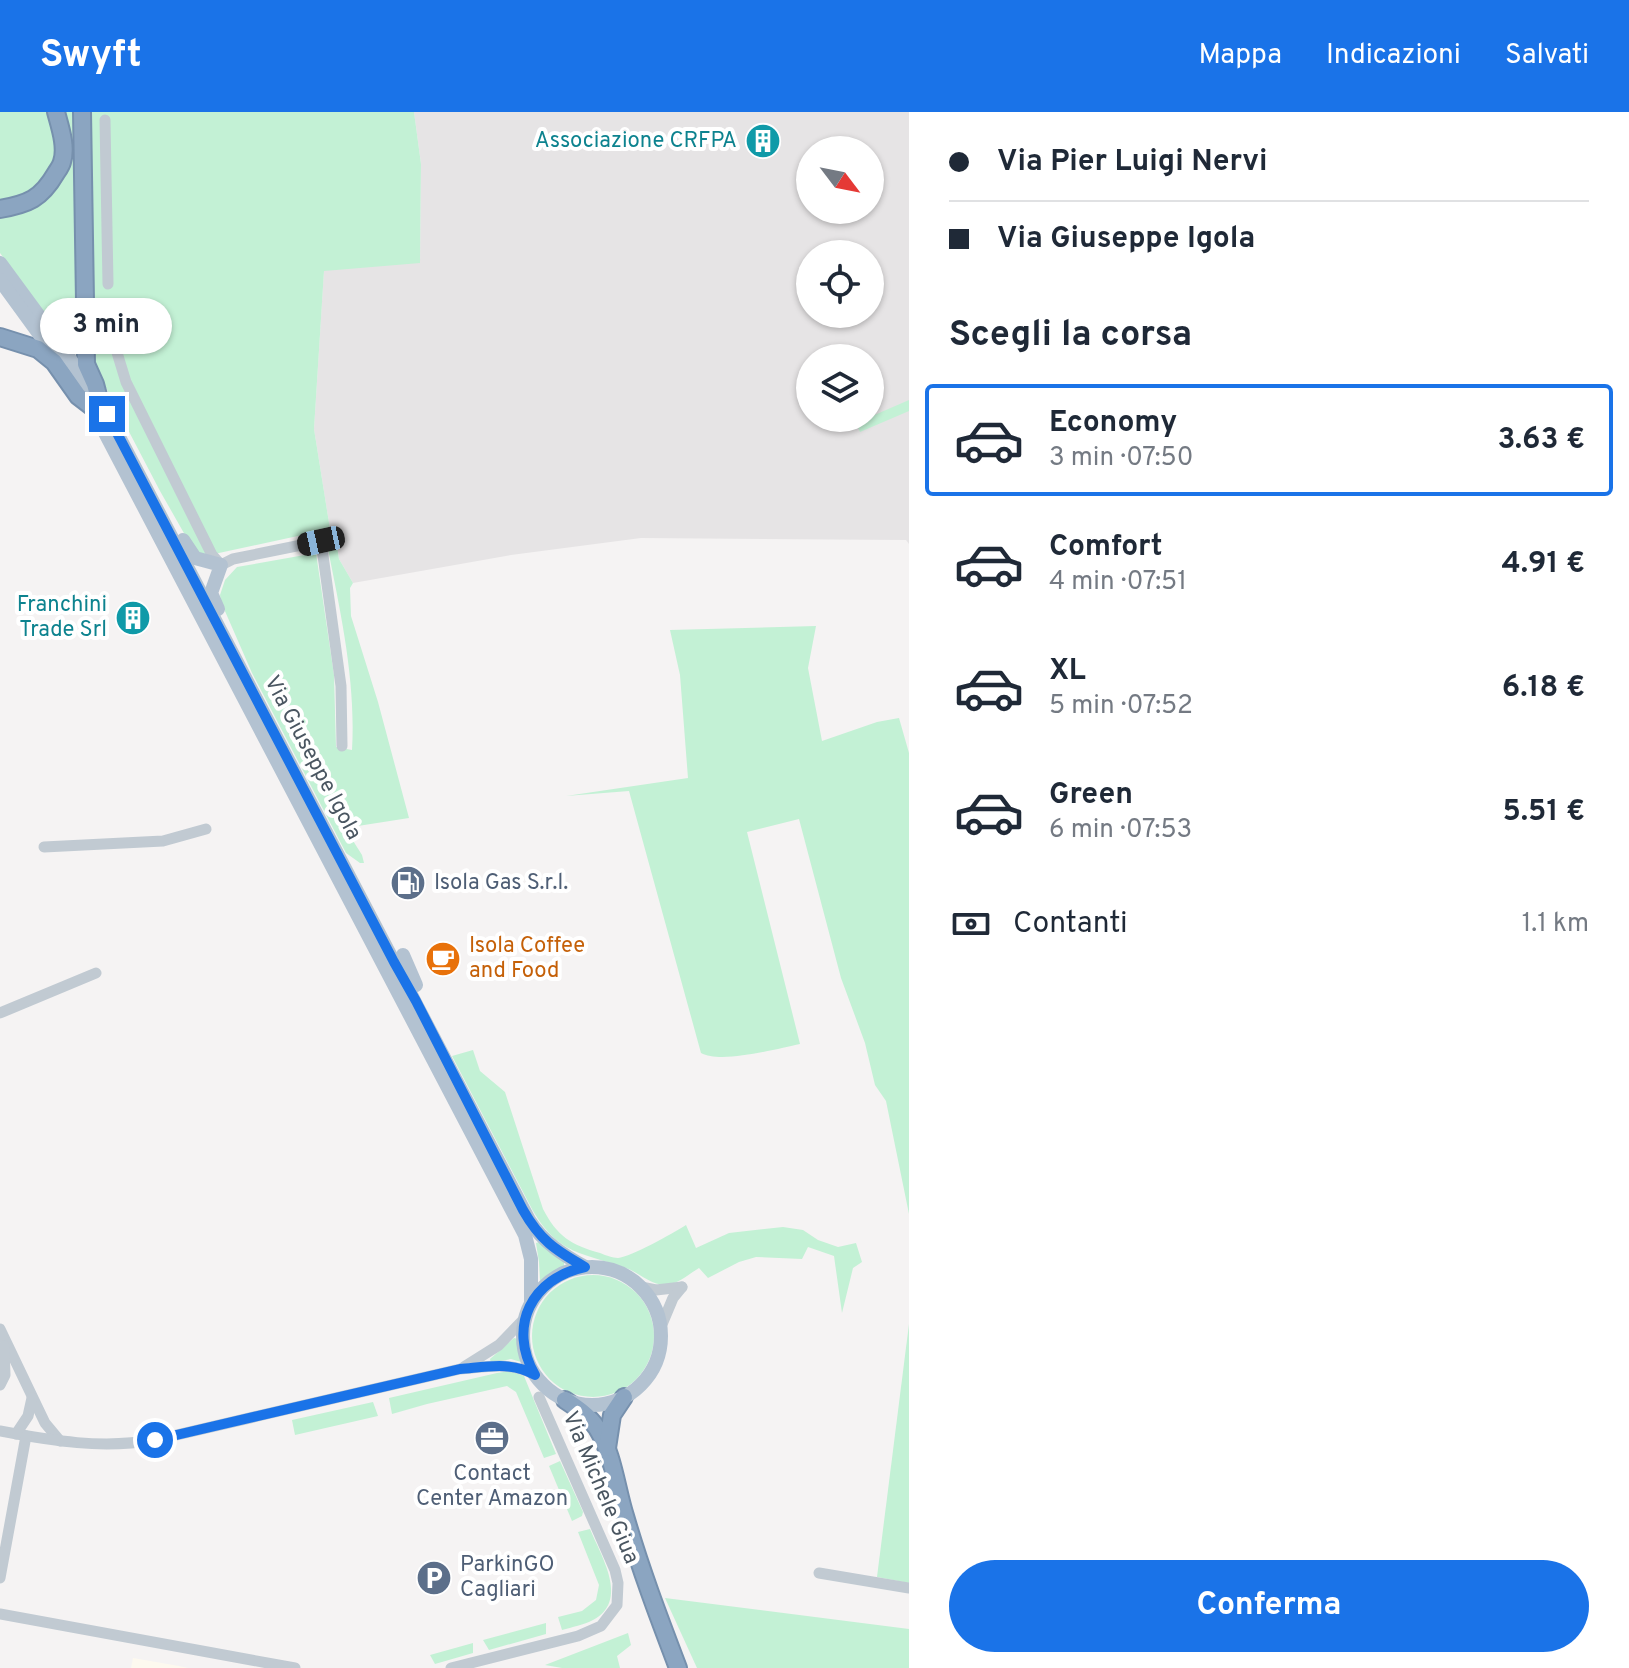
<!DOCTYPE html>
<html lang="it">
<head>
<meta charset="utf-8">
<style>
	:root { --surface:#fff; --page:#f2f2f3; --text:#1f2937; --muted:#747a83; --line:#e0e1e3; --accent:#1a73e8 }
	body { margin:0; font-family:Overpass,sans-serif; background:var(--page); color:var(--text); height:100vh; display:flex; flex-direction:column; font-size:30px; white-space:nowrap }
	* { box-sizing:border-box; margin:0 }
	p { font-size:26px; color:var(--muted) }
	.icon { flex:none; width:44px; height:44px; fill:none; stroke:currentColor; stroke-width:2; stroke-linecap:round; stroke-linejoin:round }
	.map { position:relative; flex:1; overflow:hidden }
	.panel { display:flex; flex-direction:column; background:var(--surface); width:720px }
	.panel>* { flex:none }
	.hud { display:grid; align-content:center; height:176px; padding:0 40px; background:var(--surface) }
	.needle { width:52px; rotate:122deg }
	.controls { position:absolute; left:796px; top:24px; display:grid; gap:16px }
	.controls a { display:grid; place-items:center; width:88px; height:88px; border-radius:50%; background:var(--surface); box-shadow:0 2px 6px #0004; font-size:40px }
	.end { position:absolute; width:36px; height:36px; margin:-18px; border:10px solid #1a73e8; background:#fff; box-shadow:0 0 0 4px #fff }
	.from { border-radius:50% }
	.bubble { position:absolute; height:56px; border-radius:28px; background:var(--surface); box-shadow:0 2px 6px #0004; font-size:26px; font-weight:700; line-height:56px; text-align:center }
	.car { position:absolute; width:24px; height:48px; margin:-24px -12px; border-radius:10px; box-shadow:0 0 6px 2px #0007; background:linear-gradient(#222 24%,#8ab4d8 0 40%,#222 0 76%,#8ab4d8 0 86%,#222 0) }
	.hud b { display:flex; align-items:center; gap:28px; height:76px; font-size:30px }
	.hud b+b { border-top:2px solid var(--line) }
	.hud i { width:20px; height:20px; background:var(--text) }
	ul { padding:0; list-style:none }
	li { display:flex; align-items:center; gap:24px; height:112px; margin:0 16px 12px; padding:0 24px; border:4px solid transparent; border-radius:8px }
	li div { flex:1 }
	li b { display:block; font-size:30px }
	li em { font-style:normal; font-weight:700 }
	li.on { border-color:var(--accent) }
	li>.icon { width:72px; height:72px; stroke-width:1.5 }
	h2 { padding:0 40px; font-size:36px; line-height:96px }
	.pay { display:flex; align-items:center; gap:20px; height:88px; padding:0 40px; font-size:30px }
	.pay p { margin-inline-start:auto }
	.cta { display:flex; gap:16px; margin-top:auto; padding:16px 40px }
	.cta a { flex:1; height:92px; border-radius:48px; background:var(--accent); color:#fff; font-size:32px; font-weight:700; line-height:92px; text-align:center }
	header { display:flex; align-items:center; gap:48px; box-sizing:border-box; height:112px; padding:0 40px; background:var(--accent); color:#fff }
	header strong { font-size:38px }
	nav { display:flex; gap:44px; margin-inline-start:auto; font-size:28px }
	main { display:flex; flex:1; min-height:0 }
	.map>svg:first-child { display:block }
	.commercial { fill:#fdf9ef }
	.education { fill:#e6e4e5; fill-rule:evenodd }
	.green { fill:#c3f1d5 }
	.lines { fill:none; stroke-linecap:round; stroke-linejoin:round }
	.highway-casing { stroke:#7690ad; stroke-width:20 }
	.minor { stroke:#c1cad2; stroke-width:11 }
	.major { stroke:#b3c2d1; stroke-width:14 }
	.highway { stroke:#8ba5c1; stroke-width:16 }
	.route { stroke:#1a73e8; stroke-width:10 }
	.labels { text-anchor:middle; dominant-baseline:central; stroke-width:8; stroke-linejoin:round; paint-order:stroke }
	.culture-label { font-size:22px; fill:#0d838f; stroke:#fff; text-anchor:end }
	.street-label { font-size:22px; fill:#4a5661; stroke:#fff }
	.service-label { font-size:22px; fill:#4e5e75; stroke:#fff; text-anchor:start }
	.food-label { font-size:22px; fill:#c56008; stroke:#fff; text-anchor:start }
</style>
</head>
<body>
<header>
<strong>Swyft</strong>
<nav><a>Mappa</a><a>Indicazioni</a><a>Salvati</a></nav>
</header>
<main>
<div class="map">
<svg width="909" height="1556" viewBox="0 0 909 1556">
	<rect width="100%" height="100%" fill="#f5f3f3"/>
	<path class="commercial" d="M133,1546L179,1554L188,1556H131Z"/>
	<path class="education" d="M414,0H909V432L906,428L641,426L511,443L353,471L339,447L336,423L330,417L314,317L324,158L420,150L421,52ZM810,38H870V98H810ZM810,142H870V202H810ZM810,246H870V306H810Z"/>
	<g class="green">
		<path d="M0,0H51L58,43L44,74L0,94Z"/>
		<path d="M62,0H78L81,245L77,244L0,141V104L24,101L38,93L54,79L64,60Z"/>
		<path d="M87,0H414L421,52L420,151L324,159L314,317L330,417L205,444L193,437L160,379L91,247Z"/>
		<path d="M909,288V299L860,320L856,311Z"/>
		<path d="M337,434L339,447L353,471L350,476L351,504L378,590L409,706L345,716L362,743L364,751H360L346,741L252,561L221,490L220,483L225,468L237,455L316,441L334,563L336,635L352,638C356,570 341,503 328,437Z"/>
		<path d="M816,514L808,556L822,629L877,610L899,606L909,641V1102L886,989L875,973L865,931L841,866L799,707L747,720L800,932C776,937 721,952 701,941L629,679L566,684L688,666L680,563L670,518Z"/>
		<path d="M473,938L480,959L505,980L543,1097C557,1124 571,1133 600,1141C605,1143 613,1146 618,1146C631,1145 673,1121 686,1113L696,1136L729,1121L783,1115L803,1118L818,1128L838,1135L856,1131L862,1150L853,1156L842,1201L834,1144L808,1135L802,1147L756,1145L739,1150L708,1166L699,1156C689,1162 678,1172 666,1173C650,1173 640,1161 626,1156C582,1140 560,1144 533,1099L452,944Z"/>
		<path d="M539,1130L564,1150V1156L555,1159L541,1169L540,1168L539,1150L536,1131Z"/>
		<circle cx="593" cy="1224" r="61"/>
		<path d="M909,1212V1471L877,1465Z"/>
		<path d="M514,1226L518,1227L522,1246L521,1250L511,1247L491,1251L490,1247Z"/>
		<path d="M510,1259L524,1264L556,1342L544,1346L516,1280L507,1274L427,1292L392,1302L389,1286L497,1261Z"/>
		<path d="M373,1290L378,1304L295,1323L292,1308Z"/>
		<path d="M560,1349L583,1400L582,1404L572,1409L549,1354Z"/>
		<path d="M590,1417C601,1444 630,1489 593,1508C584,1513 572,1515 562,1518L558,1505L582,1499L596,1488L599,1473L578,1420Z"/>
		<path d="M665,1486L909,1517V1556H697Z"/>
		<path d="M546,1511V1522L489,1538L483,1528Z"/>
		<path d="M628,1521L631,1533L617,1544L620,1556H562L545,1553Z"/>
		<path d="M473,1531V1541L435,1552L430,1543Z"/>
	</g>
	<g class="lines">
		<defs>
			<g id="highway">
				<path d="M82,0L86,252L95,272L99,287"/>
				<path d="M0,97C28,92 41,87 56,61C58,58 61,54 62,50C67,35 60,15 56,0"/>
				<path d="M0,225L38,237L54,250L78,284L91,294"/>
				<path d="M565,1288C577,1296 589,1304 597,1316C613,1342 616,1375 625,1404C640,1456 659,1506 678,1556"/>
				<path d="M607,1336L612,1303L624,1285"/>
			</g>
		</defs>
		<use href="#highway" class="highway-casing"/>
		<g class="minor">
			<path d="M105,8L108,172"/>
			<path d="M115,234L126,270L212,443L221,453L233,447L321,429L337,430"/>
			<path d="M321,429L341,574L342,634"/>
			<path d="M44,735L163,729L206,717"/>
			<path d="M0,901L96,861"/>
			<path d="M641,1175L656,1178L682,1175"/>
			<path d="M0,1217L45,1311L60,1329"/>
			<path d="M660,1217L673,1186L682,1175"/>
			<path d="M464,1255L499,1233L526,1205"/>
			<path d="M0,1273L5,1263L4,1234"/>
			<path d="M0,1319C53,1329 101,1337 155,1328L460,1257C486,1255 511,1249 535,1263"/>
			<path d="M16,1322L28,1304L32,1286"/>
			<path d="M819,1461L909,1476"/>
			<path d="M0,1466L26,1324"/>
			<path d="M0,1502L295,1556"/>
			<path d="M451,1556L578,1524L601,1514L617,1493L618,1471L615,1458L539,1285"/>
		</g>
		<g class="major">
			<path d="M0,151L61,234L107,302L529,1108C543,1130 563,1143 585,1155"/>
			<path d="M0,168L61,252"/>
			<path d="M85,285L91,294L525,1123L531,1147V1191"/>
			<path d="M183,428L195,446L221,453L211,481L218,497"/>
			<path d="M403,843L416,873"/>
			<circle cx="592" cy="1224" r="69"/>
		</g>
		<use href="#highway" class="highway"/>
	</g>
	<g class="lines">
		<path class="route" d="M107,302L394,850L416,889L523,1098C540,1128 555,1138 585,1155C532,1166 507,1214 535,1263C511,1249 486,1255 460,1257L155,1328"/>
	</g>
	<defs>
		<symbol id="building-disc" viewBox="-11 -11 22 22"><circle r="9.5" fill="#0f9aa8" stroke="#fff"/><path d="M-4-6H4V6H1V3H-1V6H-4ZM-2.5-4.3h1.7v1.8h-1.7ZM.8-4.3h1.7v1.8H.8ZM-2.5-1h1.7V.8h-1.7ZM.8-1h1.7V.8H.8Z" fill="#fff"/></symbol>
		<symbol id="fuel-disc" viewBox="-11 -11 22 22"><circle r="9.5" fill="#5c6f8a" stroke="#fff"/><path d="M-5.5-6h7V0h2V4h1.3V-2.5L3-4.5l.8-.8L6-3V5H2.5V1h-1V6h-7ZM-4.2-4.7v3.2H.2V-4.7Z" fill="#fff"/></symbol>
		<symbol id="cafe-disc" viewBox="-11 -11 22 22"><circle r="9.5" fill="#e8710a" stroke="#fff"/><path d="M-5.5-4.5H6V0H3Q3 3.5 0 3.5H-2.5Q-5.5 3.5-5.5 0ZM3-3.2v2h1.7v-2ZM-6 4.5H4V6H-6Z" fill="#fff"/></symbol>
		<symbol id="office-disc" viewBox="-11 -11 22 22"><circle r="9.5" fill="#5c6f8a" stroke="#fff"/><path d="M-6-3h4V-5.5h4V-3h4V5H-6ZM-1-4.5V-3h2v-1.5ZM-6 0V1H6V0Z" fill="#fff"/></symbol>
		<symbol id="parking-disc" viewBox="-11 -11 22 22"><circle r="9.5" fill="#5c6f8a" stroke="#fff"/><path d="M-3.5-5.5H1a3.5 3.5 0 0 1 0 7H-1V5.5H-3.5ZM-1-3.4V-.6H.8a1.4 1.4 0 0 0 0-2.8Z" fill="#fff"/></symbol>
	</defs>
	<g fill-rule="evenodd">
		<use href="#building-disc" x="743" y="9" width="40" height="40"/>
		<use href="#building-disc" x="113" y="486" width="40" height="40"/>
		<use href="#fuel-disc" x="388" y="751" width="40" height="40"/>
		<use href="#cafe-disc" x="423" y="827" width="40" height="40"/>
		<use href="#office-disc" x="472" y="1306" width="40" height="40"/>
		<use href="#parking-disc" x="414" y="1446" width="40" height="40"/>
	</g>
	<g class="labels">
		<g class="culture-label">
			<text x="737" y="29">Associazione CRFPA</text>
			<text x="107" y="493">Franchini<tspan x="107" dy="25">Trade Srl</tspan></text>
		</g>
		<g class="street-label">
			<text transform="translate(312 646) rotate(62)">Via Giuseppe Igola</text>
			<text transform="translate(600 1376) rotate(67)">Via Michele Giua</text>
		</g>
		<g class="service-label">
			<text x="434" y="771">Isola Gas S.r.l.</text>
			<text x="492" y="1362" text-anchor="middle">Contact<tspan x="492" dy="25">Center Amazon</tspan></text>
			<text x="460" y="1453">ParkinGO<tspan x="460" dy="25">Cagliari</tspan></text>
		</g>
		<g class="food-label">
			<text x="469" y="834">Isola Coffee<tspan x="469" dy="25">and Food</tspan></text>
		</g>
	</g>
</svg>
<div class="controls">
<a><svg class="needle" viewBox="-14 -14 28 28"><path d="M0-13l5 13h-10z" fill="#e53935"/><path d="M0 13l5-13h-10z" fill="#747a83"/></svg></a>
<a><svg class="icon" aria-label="locate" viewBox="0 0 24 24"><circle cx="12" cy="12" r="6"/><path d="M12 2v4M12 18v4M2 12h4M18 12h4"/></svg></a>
<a><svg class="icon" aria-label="layers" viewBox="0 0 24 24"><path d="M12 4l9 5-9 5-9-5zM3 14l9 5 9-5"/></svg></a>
</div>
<i class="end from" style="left:155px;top:1328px"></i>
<i class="end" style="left:107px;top:302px"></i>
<div class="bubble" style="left:40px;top:186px;width:132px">3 min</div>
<i class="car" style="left:321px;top:429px;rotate:258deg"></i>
</div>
<section class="panel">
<div class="hud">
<b><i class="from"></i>Via Pier Luigi Nervi</b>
<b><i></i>Via Giuseppe Igola</b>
</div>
<h2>Scegli la corsa</h2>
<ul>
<li class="on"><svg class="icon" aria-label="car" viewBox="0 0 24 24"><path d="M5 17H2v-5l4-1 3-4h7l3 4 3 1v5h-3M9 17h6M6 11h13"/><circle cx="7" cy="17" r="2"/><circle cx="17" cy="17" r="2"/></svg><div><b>Economy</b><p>3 min · 07:50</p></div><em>3.63 €</em></li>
<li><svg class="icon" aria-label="car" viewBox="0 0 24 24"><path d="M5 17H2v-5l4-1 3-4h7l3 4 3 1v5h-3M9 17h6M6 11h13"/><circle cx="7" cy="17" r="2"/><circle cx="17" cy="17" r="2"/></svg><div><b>Comfort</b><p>4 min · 07:51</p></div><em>4.91 €</em></li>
<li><svg class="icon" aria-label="car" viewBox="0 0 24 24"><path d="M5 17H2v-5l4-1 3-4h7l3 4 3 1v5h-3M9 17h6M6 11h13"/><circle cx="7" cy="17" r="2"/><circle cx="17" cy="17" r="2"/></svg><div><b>XL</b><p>5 min · 07:52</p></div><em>6.18 €</em></li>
<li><svg class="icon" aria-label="car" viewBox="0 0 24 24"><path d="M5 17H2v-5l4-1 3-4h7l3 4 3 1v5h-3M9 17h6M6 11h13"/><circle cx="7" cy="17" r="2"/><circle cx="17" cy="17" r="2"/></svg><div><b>Green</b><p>6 min · 07:53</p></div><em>5.51 €</em></li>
</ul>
<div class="pay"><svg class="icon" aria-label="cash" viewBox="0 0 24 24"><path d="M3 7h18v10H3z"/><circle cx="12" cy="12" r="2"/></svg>Contanti<p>1.1 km</p></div>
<div class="cta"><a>Conferma</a></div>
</section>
</main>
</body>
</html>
